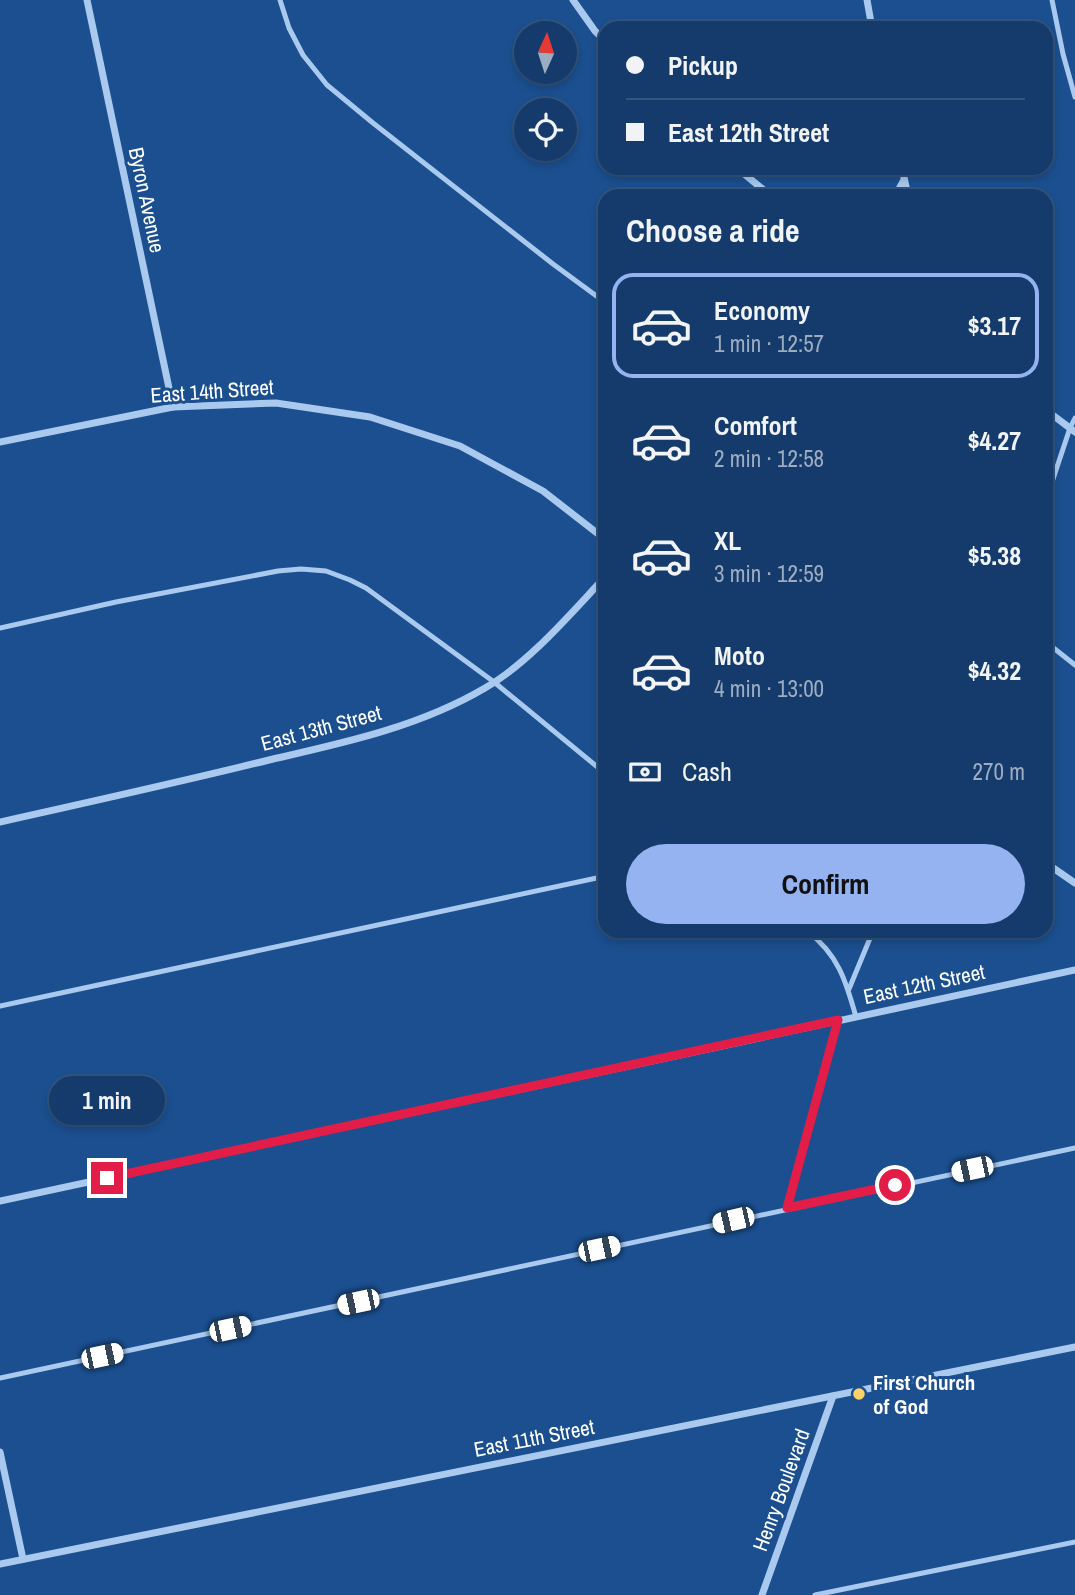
<!DOCTYPE html>
<html lang="en">
<head>
<meta charset="utf-8">
<style>
	:root { --surface:#143b6b; --page:#214673; --text:#f1f3f6; --muted:#9dadc1; --line:#33557e; --accent:#95b2f1 }
	body { margin:0; font-family:"Archivo Narrow",sans-serif; background:var(--page); color:var(--text); height:100vh; display:flex; flex-direction:column; font-size:26px; white-space:nowrap }
	* { box-sizing:border-box; margin:0 }
	p { font-size:23px; color:var(--muted) }
	.icon { flex:none; width:38px; height:38px; fill:none; stroke:currentColor; stroke-width:2; stroke-linecap:round; stroke-linejoin:round }
	.map { position:relative; flex:1; overflow:hidden }
	.panel { position:absolute; left:598px; top:189px; width:455px; height:749px; display:flex; flex-direction:column; background:var(--surface); border-radius:21px; box-shadow:0 4px 10px #0003,0 0 0 2px var(--line) }
	.panel>* { flex:none }
	.guide { position:absolute; left:598px; top:21px; width:455px; height:154px; border-radius:21px; box-shadow:0 4px 10px #0003,0 0 0 2px var(--line); display:grid; align-content:center; height:154px; padding:0 28px; background:var(--surface) }
	.needle { width:46px; rotate:3deg }
	.tools { position:absolute; left:514px; top:21px; display:grid; gap:14px }
	.tools a { display:grid; place-items:center; width:63px; height:63px; border-radius:50%; background:var(--surface); box-shadow:0 4px 10px #0003,0 0 0 2px var(--line); font-size:35px }
	.end { position:absolute; width:32px; height:32px; margin:-16px; border:9px solid #e11d48; background:#fff; box-shadow:0 0 0 4px #fff }
	.from { border-radius:50% }
	.bubble { position:absolute; height:49px; border-radius:24px; background:var(--surface); box-shadow:0 4px 10px #0003,0 0 0 2px var(--line); font-size:23px; font-weight:800; line-height:49px; text-align:center }
	.car { position:absolute; width:21px; height:42px; margin:-21px -10px; border-radius:9px; box-shadow:0 0 5px 2px #0007; background:linear-gradient(#fff 24%,#345 0 40%,#fff 0 76%,#345 0 86%,#fff 0) }
	.guide b { display:flex; align-items:center; gap:24px; height:66px; font-size:26px }
	.guide b+b { border-top:2px solid var(--line) }
	.guide i { width:18px; height:18px; background:var(--text) }
	ul { padding:0; list-style:none }
	li { display:flex; align-items:center; gap:21px; height:105px; margin:0 14px 10px; padding:0 14px; border:4px solid transparent; border-radius:21px }
	li div { flex:1 }
	li b { display:block; font-size:26px }
	li em { font-style:normal; font-weight:800 }
	li.on { border-color:var(--accent) }
	li>.icon { width:63px; height:63px; stroke-width:1.5 }
	h2 { padding:0 28px; font-size:32px; line-height:84px }
	.pay { display:flex; align-items:center; gap:18px; height:77px; padding:0 28px; font-size:26px }
	.pay p { margin-inline-start:auto }
	.button { display:flex; gap:14px; margin-top:auto; padding:14px 28px }
	.button a { flex:1; height:80px; border-radius:42px; background:var(--accent); color:#111; font-size:28px; font-weight:800; line-height:80px; text-align:center }
	.map>svg:first-child { display:block }
	.lines { fill:none; stroke-linecap:round; stroke-linejoin:round }
	.service { stroke:#a9c9ee; stroke-width:5 }
	.minor { stroke:#a9c9ee; stroke-width:7 }
	.route { stroke:#e11d48; stroke-width:9 }
	.poi-dot { fill:#ffd166; stroke:#1b4f8f; stroke-width:2.5 }
	.labels { text-anchor:middle; dominant-baseline:central; stroke-width:6; stroke-linejoin:round; paint-order:stroke }
	.street-label { font-size:21px; fill:#fff; stroke:#1b4f8f }
	.poi-label { font-size:21px; font-weight:bold; fill:#fff; stroke:#1b4f8f; text-anchor:start }
</style>
</head>
<body>
<div class="map">
<svg width="1075" height="1595" viewBox="0 0 1075 1595">
	<rect width="100%" height="100%" fill="#1b4f8f"/>
	<g class="lines">
		<g class="service">
			<path d="M280,0L289,28L303,55L327,85L373,123L553,264L606,303"/>
			<path d="M1052,0L1063,54L1075,97"/>
			<path d="M1046,500L1070,428L1075,418"/>
			<path d="M0,628L116,602L278,571L301,569L326,571L350,580L366,588L494,682L606,774"/>
			<path d="M1046,642L1075,665"/>
			<path d="M807,931C838,954 846,981 856,1017"/>
			<path d="M849,989L873,931"/>
			<path d="M0,1006L606,876"/>
			<path d="M787,1208L838,1020"/>
			<path d="M0,1378C358,1302 716,1223 1075,1148"/>
			<path d="M815,1595L1075,1542"/>
		</g>
		<g class="minor">
			<path d="M87,0L173,407"/>
			<path d="M573,0L595,31L606,42"/>
			<path d="M867,0L872,28"/>
			<path d="M737,168L771,196"/>
			<path d="M902,168L908,196"/>
			<path d="M895,196L904,180"/>
			<path d="M1046,410L1075,432"/>
			<path d="M0,442L173,407L276,403L370,417L460,446L543,491L606,540"/>
			<path d="M0,822C90,802 180,782 269,760C343,743 419,727 485,688C530,662 570,614 606,576"/>
			<path d="M1046,863L1075,883"/>
			<path d="M0,1201L1075,970"/>
			<path d="M0,1452L23,1559"/>
			<path d="M0,1564L1075,1347"/>
			<path d="M762,1595L833,1396"/>
		</g>
	</g>
	<g class="lines">
		<path class="route" d="M107,1178L838,1020L787,1208L895,1185"/>
	</g>
	<circle class="poi-dot" cx="859" cy="1394" r="7"/>
	<g class="labels">
		<g class="street-label">
			<text transform="translate(147 200) rotate(78)">Byron Avenue</text>
			<text transform="translate(212 391) rotate(-4)">East 14th Street</text>
			<text transform="translate(321 728) rotate(-15)">East 13th Street</text>
			<text transform="translate(924 984) rotate(-12)">East 12th Street</text>
			<text transform="translate(534 1438) rotate(-11)">East 11th Street</text>
			<text transform="translate(781 1490) rotate(-70)">Henry Boulevard</text>
		</g>
		<g class="poi-label">
			<text x="873" y="1382">First Church<tspan x="873" dy="24">of God</tspan></text>
		</g>
	</g>
</svg>
<div class="tools">
<a><svg class="needle" viewBox="-14 -14 28 28"><path d="M0-13l5 13h-10z" fill="#e53935"/><path d="M0 13l5-13h-10z" fill="#9dadc1"/></svg></a>
<a><svg class="icon" aria-label="locate" viewBox="0 0 24 24"><circle cx="12" cy="12" r="6"/><path d="M12 2v4M12 18v4M2 12h4M18 12h4"/></svg></a>
</div>
<i class="end from" style="left:895px;top:1185px"></i>
<i class="end" style="left:107px;top:1178px"></i>
<div class="bubble" style="left:49px;top:1076px;width:116px">1 min</div>
<i class="car" style="left:972px;top:1169px;rotate:258deg"></i>
<i class="car" style="left:733px;top:1220px;rotate:257deg"></i>
<i class="car" style="left:599px;top:1249px;rotate:78deg"></i>
<i class="car" style="left:358px;top:1302px;rotate:258deg"></i>
<i class="car" style="left:230px;top:1329px;rotate:78deg"></i>
<i class="car" style="left:102px;top:1356px;rotate:78deg"></i>
<div class="guide">
<b><i class="from"></i>Pickup</b>
<b><i></i>East 12th Street</b>
</div>
<section class="panel">
<h2>Choose a ride</h2>
<ul>
<li class="on"><svg class="icon" aria-label="car" viewBox="0 0 24 24"><path d="M5 17H2v-5l4-1 3-4h7l3 4 3 1v5h-3M9 17h6M6 11h13"/><circle cx="7" cy="17" r="2"/><circle cx="17" cy="17" r="2"/></svg><div><b>Economy</b><p>1 min · 12:57</p></div><em>$3.17</em></li>
<li><svg class="icon" aria-label="car" viewBox="0 0 24 24"><path d="M5 17H2v-5l4-1 3-4h7l3 4 3 1v5h-3M9 17h6M6 11h13"/><circle cx="7" cy="17" r="2"/><circle cx="17" cy="17" r="2"/></svg><div><b>Comfort</b><p>2 min · 12:58</p></div><em>$4.27</em></li>
<li><svg class="icon" aria-label="car" viewBox="0 0 24 24"><path d="M5 17H2v-5l4-1 3-4h7l3 4 3 1v5h-3M9 17h6M6 11h13"/><circle cx="7" cy="17" r="2"/><circle cx="17" cy="17" r="2"/></svg><div><b>XL</b><p>3 min · 12:59</p></div><em>$5.38</em></li>
<li><svg class="icon" aria-label="car" viewBox="0 0 24 24"><path d="M5 17H2v-5l4-1 3-4h7l3 4 3 1v5h-3M9 17h6M6 11h13"/><circle cx="7" cy="17" r="2"/><circle cx="17" cy="17" r="2"/></svg><div><b>Moto</b><p>4 min · 13:00</p></div><em>$4.32</em></li>
</ul>
<div class="pay"><svg class="icon" aria-label="cash" viewBox="0 0 24 24"><path d="M3 7h18v10H3z"/><circle cx="12" cy="12" r="2"/></svg>Cash<p>270 m</p></div>
<div class="button"><a>Confirm</a></div>
</section>
</div>
</body>
</html>
